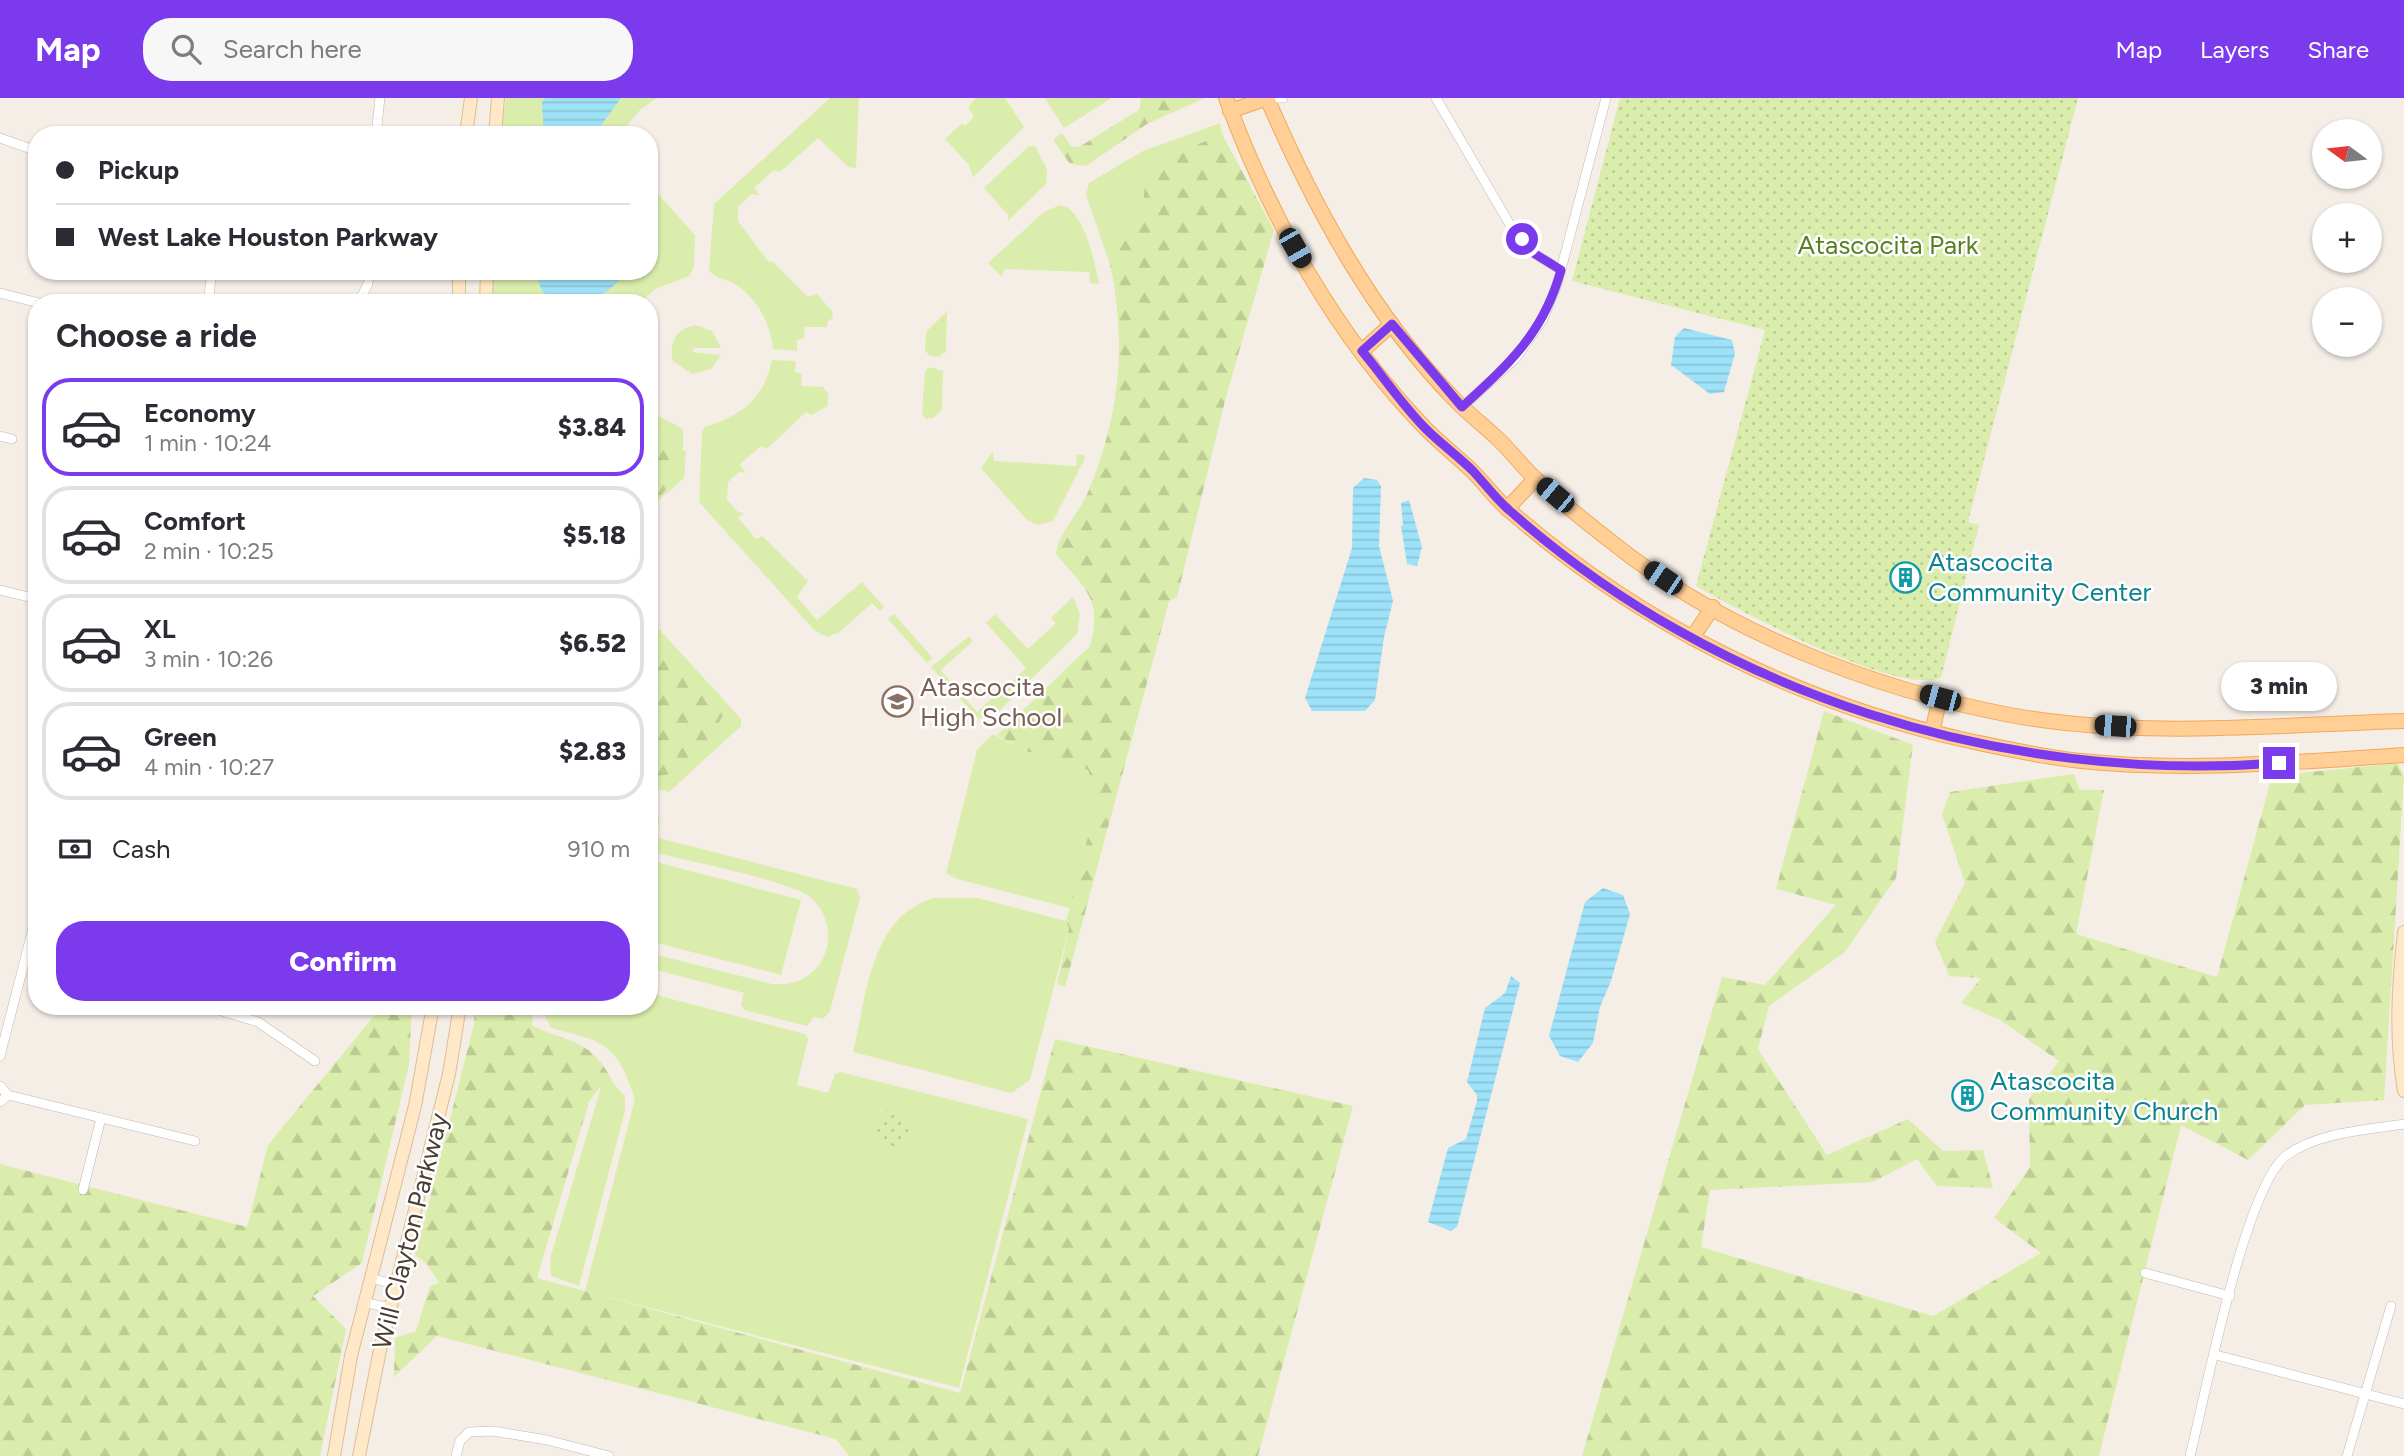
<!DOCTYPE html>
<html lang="en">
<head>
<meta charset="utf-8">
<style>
	:root { --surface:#fff; --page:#f7f7f7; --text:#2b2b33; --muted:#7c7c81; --line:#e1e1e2; --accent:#7c3aed }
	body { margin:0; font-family:Figtree,sans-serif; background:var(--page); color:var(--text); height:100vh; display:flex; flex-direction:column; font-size:26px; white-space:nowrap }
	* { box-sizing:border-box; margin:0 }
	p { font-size:23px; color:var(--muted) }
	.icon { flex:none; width:38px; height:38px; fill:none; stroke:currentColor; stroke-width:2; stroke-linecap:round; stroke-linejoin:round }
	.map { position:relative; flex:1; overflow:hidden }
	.drawer { position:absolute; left:28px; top:196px; width:630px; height:721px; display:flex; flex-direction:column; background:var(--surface); border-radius:28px; box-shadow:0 2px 5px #0004 }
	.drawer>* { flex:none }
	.top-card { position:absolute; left:28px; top:28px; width:630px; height:154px; border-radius:28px; box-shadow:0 2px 5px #0004; display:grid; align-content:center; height:154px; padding:0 28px; background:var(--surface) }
	.needle { width:46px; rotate:285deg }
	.fabs { position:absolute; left:2312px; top:21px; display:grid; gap:14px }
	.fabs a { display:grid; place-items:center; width:70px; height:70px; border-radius:50%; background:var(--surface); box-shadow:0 2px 5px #0004; font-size:35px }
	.end { position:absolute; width:32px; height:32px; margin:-16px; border:9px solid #7c3aed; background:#fff; box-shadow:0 0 0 4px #fff }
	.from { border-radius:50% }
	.bubble { position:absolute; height:49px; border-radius:24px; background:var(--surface); box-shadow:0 2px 5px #0004; font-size:23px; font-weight:800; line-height:49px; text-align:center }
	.car { position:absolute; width:21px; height:42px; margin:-21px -10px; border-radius:9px; box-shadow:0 0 5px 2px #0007; background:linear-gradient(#222 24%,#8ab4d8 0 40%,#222 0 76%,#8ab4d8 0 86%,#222 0) }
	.top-card b { display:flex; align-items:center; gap:24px; height:66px; font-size:26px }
	.top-card b+b { border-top:2px solid var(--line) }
	.top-card i { width:18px; height:18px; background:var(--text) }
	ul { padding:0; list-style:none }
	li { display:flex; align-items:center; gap:21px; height:98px; margin:0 14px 10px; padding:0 14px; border:4px solid var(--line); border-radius:28px }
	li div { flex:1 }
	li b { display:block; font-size:26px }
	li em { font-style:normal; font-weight:800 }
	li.current { border-color:var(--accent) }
	li>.icon { width:63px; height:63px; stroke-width:1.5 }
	h2 { padding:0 28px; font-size:32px; line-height:84px }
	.pay { display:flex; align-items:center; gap:18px; height:77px; padding:0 28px; font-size:26px }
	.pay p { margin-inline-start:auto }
	.action { display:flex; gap:14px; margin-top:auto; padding:14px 28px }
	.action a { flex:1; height:80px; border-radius:28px; background:var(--accent); color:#fff; font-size:28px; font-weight:800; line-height:80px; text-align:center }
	header { display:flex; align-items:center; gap:42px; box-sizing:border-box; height:98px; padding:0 35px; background:var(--accent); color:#fff }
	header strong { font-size:33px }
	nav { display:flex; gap:38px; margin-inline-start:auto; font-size:24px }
	.search { width:490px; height:63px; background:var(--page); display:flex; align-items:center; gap:18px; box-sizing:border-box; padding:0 24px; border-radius:28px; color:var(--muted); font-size:26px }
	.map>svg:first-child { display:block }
	.grass { fill:#dbedac }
	.forest { fill:url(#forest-firs) }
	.park { fill:url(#park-dots) }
	.water { fill:url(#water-rules) }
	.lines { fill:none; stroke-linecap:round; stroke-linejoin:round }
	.street-casing { stroke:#c5b7ab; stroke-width:10 }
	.secondary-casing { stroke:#ddbd94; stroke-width:14 }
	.primary-casing { stroke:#f0a95a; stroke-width:16 }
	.street { stroke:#fff; stroke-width:9 }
	.secondary { stroke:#ffe8c7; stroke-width:12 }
	.primary { stroke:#ffcf96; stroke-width:14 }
	.route { stroke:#7c3aed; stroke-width:9 }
	.labels { text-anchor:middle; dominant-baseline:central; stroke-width:5; stroke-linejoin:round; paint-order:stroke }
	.park-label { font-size:26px; fill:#568122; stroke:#fff }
	.culture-label { font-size:26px; fill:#0d838f; stroke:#fff; text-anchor:start }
	.education-label { font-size:26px; fill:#785e54; stroke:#fff; text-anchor:start }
	.street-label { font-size:26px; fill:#493e35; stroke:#fff }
</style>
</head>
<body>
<header>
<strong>Map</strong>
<div class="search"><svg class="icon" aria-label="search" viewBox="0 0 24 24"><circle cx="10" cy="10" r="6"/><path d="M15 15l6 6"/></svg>Search here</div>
<nav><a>Map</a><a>Layers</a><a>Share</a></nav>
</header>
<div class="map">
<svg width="2404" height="1358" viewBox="0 0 2404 1358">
	<defs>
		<pattern id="forest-firs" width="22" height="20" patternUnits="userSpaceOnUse" patternTransform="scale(1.75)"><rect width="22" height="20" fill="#dbedac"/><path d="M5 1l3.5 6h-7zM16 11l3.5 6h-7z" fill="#bdcc95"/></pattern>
		<pattern id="park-dots" width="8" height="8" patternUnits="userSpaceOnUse" patternTransform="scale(1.75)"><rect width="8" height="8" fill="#dbedac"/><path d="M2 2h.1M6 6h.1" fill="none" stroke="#bdcc95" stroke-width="1.8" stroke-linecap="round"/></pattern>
		<pattern id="water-rules" width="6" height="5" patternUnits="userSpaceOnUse" patternTransform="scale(1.75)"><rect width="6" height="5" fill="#9de2f8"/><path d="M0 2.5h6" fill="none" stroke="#89c3d5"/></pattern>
	</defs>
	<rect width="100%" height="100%" fill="#f5eee7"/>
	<g class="grass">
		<path d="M506,0H657L640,12L619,37H500Z"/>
		<path d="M830,0H859L856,70L848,69L818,40L780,74L774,72L754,90L760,97L752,96L738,109V123L768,163L773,164L808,199L817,196L832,213L833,220L828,223L827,229H805L804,241L797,242V253L773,251C770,224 757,199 733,185C724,181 715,180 709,172L714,106Z"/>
		<path d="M976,0H1005L1024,29L973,79L969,67L945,41L962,25L965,28L974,19L968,9Z"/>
		<path d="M1045,0H1112L1064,30Z"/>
		<path d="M1220,25L1222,36L1147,68L1142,115L1110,166L1086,97L1089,85L1143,53Z"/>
		<path d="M1029,48H1035L1047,71L1046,86L1008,123V117L984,90Z"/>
		<path d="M649,86L695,137L694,169L689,178L655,191L640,205H492L493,173H649Z"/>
		<path d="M1060,107C1084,110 1095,165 1099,186L1090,185L1089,174L1004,171L1002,179L988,165L1044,114Z"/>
		<path d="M947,213L946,253L939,259L930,258L925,253L926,234Z"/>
		<path d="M696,227L712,233L721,250H694L692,254L721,257L711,271L692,276L673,263C669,244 676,230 696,227Z"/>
		<path d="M772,262L796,263L795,274L802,276L801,288L823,289L828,295V308L811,317L806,314L767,351L761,348L740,366L746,375L739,374L728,384L727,402L738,414L744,415L738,420L756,441L762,438L808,483L797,499L817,522L862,484L884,509L880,513L872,505L840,534L827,539L815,533L699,404L702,334L705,329C741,318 764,301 772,262Z"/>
		<path d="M929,269L943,273L942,312L933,320L926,321L922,315L925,274Z"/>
		<path d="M649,313L683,331V353H686L684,380L649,411Z"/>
		<path d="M993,353L994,363L1076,368L1077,357H1084L1085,360L1053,423L1038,427L1026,421L981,370Z"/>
		<path d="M1073,499L1080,516L1077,536L994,618L992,615L979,621L931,569L969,538L973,543L941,572L977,614L1026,570L986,525L995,516L1028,551L1056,525L1051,520Z"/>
		<path d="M894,516L933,560L927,565L888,521Z"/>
		<path d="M649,520L741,621V628L669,694L649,689Z"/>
		<path d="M993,636L1026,653L1088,672L1097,704L1070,810L957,781L946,775L977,652Z"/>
		<path d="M649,709L660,720L655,739L857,791L860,800L830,913L823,921L814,919L807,928L744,912L741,906L744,895L649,870V855L772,886C793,888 811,881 822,862C834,842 828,814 810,799C787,782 683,762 649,753Z"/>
		<path d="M649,762L801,802L781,877L649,843Z"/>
		<path d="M934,800H978L1066,823L1069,830L1030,982L1011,995L853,954C867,898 870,818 934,800Z"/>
		<path d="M649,895L805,936L808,941L797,987L828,995L835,976L840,974L1028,1021L959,1290L585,1193L635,1001C616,945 605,944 551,930L543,913L544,908H649Z"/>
		<path d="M614,986L625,999V1013L579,1188L551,1178L550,1161L601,989Z"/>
	</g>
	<g class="forest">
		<path d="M1141,0H1205L1147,26L1086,68L1070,66L1053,42L1062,35L1071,48L1079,49L1139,12Z"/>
		<path d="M1222,36L1274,132L1226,299L1177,499L1169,503L1065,889L1057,886L1069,830L1066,823L1097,704L1088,672L1026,653L997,637L1090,548C1103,500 1085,491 1056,456C1059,434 1080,414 1088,394C1120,317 1127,247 1110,166L1142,115L1147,68Z"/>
		<path d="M649,318L675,344C674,381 678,383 649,408Z"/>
		<path d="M649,528L719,596L725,613C706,651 695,675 649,680Z"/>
		<path d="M1824,613L1913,647L1896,780L1845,854L1769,908L1758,951L1827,1057L1908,1021L1943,1053L1983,1052L1993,1090L1937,1088L1917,1061L1873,1084L1710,1092L1701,1149L1933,1218L2041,1155L1994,1120L2030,1069L2029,1001L2059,963L2000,922L1961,905L1981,880L1949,878L1935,843L1965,785L1942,716L1950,694L2074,676L2080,692H2104L2076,836L2217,879L2272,678L2398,665L2404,678L2384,1002L2305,1007L2248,1062L2181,1027L2099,1358H1582L1722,879L1765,887L1836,807L1776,791Z"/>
		<path d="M382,908H412L409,967L362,1165L313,1198L346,1231L320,1358H0V1066L247,1129L268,1047Z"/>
		<path d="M475,908H534L532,927C571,947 591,939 614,986L611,991L600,989L589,1004L537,1180L960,1295L1055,941L1353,1008L1258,1358H849L836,1341L437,1238L394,1279L395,1240L416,1233L430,1188L439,1185L426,1165L415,1157V1147H418L474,926Z"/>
	</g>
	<g class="park">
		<path d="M1620,0H2078L1968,424L1979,427L1941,580C1896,597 1740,513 1696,488L1765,232L1572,183Z"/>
		<path d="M889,1009L914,1031L895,1053L870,1031Z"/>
	</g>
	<g class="water">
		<path d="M545,0H621L594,37H544L542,5Z"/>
		<path d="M629,173C602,200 592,207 553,204L542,193L535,174Z"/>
		<path d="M1684,230L1732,242L1735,256L1724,294L1710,296L1671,267L1675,239Z"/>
		<path d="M1364,380L1377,382L1381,388L1379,448L1393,503L1384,539L1375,602L1365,613H1312L1305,600L1352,450L1353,390Z"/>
		<path d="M1409,402L1422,449L1417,468L1407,466L1401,428L1403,427L1401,405Z"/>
		<path d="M1603,790L1623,797L1630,816L1611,883L1600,909L1593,945L1578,964L1560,958L1549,938L1585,804Z"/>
		<path d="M1511,878L1520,885L1457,1129L1451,1133L1428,1124L1448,1050L1466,1041L1477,1003V997L1467,984L1485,910L1505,895Z"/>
	</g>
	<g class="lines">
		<defs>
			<g id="street">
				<path d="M1268,0H1283"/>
				<path d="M1436,0L1509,125L1535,156L1561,172"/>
				<path d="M376,37L380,0"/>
				<path d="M0,40L37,53"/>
				<path d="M0,195L39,205"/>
				<path d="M208,205L212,173"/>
				<path d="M358,205L368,186L369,173"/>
				<path d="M1462,309L1516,260L1543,221L1557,187L1606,0"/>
				<path d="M0,338L12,341"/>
				<path d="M0,492L37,501"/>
				<path d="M25,862L37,865"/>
				<path d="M205,908L258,924L315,963"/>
				<path d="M0,958L37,815"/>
				<path d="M0,988L8,997L195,1043"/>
				<path d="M0,1004L8,997"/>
				<path d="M83,1092L101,1020"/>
				<path d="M2145,1175L2230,1198"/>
				<path d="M370,1180L397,1187"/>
				<path d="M363,1204L390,1210"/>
				<path d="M2216,1257L2404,1306"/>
				<path d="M456,1358L460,1343L469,1334L493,1333L547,1342L609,1358"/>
				<path d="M2190,1358C2205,1299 2245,1087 2287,1057C2318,1034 2367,1032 2404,1026"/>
				<path d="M2347,1358L2391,1208"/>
			</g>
			<g id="secondary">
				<path d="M466,37L471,0"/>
				<path d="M495,37L498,0"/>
				<path d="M459,205V173"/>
				<path d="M486,205L487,173"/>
				<path d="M2404,834C2398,888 2395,939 2404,993"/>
				<path d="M334,1358L351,1258L415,1008L433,908"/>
				<path d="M359,1358L380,1252L449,976L460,908"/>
			</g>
			<g id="primary">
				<path d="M1226,0C1270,120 1336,238 1426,331C1440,345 1455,357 1470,371C1484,384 1495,401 1510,413C1641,527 1797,604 1965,642C2004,650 2042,659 2081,663C2189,674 2296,664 2404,657"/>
				<path d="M1267,0C1314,109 1373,218 1456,303C1470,317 1484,328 1498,341C1512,354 1523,370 1537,382C1561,404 1587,425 1613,445C1723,533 1873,591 2010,617C2140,641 2273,627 2404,623"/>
				<path d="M1230,13L1268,0"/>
				<path d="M1362,253L1392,226"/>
				<path d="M1507,411L1535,381"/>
				<path d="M1692,540L1713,509"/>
				<path d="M1932,634L1940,600"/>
			</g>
		</defs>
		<use href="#street" class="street-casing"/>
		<use href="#secondary" class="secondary-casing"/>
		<use href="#primary" class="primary-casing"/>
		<use href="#street" class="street"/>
		<use href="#secondary" class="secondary"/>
		<use href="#primary" class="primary"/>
	</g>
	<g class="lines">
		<path class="route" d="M1522,141L1535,156L1561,172C1544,235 1508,267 1462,309L1392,226L1362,253C1383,278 1402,307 1426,331C1441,346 1458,358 1473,373C1485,386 1496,401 1509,412C1717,597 2003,686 2279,665"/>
	</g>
	<defs>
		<symbol id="building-ring" viewBox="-11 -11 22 22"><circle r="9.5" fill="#fff" stroke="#0f9aa8" stroke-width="1.5"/><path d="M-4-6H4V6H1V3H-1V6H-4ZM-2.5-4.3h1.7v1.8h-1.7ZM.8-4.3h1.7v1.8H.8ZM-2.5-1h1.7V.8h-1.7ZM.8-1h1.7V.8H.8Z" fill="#0f9aa8"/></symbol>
		<symbol id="school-ring" viewBox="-11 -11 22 22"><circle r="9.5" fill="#fff" stroke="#8d6e63" stroke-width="1.5"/><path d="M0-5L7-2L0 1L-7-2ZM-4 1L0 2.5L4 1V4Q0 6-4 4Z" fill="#8d6e63"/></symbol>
	</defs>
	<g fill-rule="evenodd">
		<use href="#building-ring" x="1888" y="462" width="35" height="35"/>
		<use href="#school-ring" x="880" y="586" width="35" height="35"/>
		<use href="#building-ring" x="1950" y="980" width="35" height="35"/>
	</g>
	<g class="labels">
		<g class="park-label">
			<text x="1888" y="147">Atascocita Park</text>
		</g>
		<g class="culture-label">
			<text x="1928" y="464">Atascocita<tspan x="1928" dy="30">Community Center</tspan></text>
			<text x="1990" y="983">Atascocita<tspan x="1990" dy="30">Community Church</tspan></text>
		</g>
		<g class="education-label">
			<text x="920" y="589">Atascocita<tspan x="920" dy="30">High School</tspan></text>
		</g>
		<g class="street-label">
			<text transform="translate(410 1133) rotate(-76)">Will Clayton Parkway</text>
		</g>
	</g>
</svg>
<div class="fabs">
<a><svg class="needle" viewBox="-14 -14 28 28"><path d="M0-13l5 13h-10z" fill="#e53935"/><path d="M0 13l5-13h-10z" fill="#7c7c81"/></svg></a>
<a>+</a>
<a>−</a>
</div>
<i class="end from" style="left:1522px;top:141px"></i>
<i class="end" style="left:2279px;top:665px"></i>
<div class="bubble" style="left:2221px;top:564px;width:116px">3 min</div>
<i class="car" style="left:1295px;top:150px;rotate:150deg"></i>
<i class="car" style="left:1555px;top:397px;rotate:310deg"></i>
<i class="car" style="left:1663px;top:480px;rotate:304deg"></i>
<i class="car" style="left:1940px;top:600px;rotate:285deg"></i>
<i class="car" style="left:2115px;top:628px;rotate:274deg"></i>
<div class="top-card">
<b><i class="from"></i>Pickup</b>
<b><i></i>West Lake Houston Parkway</b>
</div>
<section class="drawer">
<h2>Choose a ride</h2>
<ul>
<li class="current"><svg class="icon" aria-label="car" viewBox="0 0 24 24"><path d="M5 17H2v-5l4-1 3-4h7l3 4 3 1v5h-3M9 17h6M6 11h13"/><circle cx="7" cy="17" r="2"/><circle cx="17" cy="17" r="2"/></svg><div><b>Economy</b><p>1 min · 10:24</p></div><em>$3.84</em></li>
<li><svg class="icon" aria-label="car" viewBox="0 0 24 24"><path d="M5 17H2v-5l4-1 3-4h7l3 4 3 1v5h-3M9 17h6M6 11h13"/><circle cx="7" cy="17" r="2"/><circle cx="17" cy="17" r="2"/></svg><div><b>Comfort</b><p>2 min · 10:25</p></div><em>$5.18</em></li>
<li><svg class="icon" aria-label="car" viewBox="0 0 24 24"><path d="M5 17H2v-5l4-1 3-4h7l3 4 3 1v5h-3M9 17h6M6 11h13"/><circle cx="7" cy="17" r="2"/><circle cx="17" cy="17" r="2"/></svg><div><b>XL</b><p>3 min · 10:26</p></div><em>$6.52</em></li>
<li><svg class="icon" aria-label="car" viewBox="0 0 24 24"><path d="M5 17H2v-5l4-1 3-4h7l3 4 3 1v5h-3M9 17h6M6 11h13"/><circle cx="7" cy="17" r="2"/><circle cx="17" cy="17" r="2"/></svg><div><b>Green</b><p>4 min · 10:27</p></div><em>$2.83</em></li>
</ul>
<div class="pay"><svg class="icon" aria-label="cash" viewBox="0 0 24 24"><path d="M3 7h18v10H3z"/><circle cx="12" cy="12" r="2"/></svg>Cash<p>910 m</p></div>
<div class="action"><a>Confirm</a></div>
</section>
</div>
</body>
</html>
